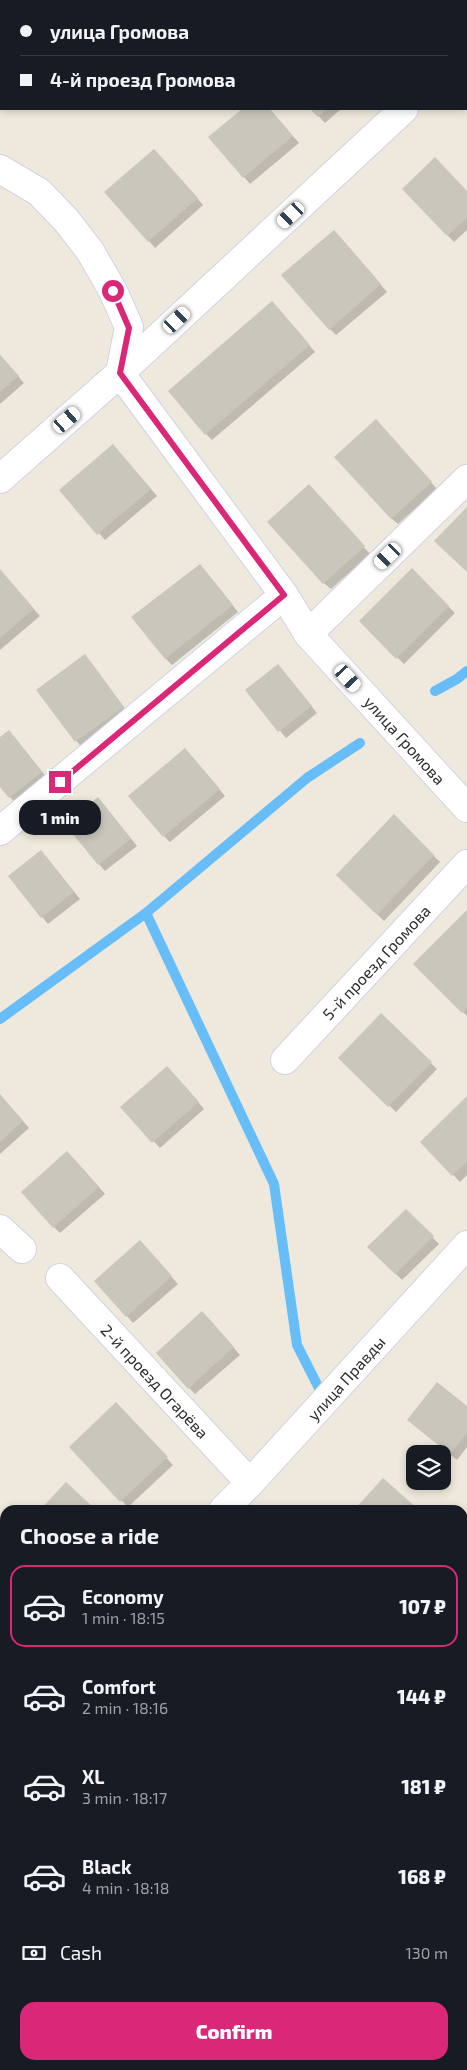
<!DOCTYPE html>
<html lang="en">
<head>
<meta charset="utf-8">
<style>
	:root { --surface:#171b24; --page:#20242c; --text:#f1f3f6; --muted:#9ea1a6; --line:#363941; --accent:#db2777 }
	body { margin:0; font-family:"Exo 2",sans-serif; background:var(--page); color:var(--text); height:100vh; display:flex; flex-direction:column; font-size:19px; white-space:nowrap }
	* { box-sizing:border-box; margin:0 }
	p { font-size:16px; color:var(--muted) }
	.icon { flex:none; width:28px; height:28px; fill:none; stroke:currentColor; stroke-width:2; stroke-linecap:round; stroke-linejoin:round }
	.map { position:relative; flex:1; overflow:hidden }
	.drawer { position:absolute; left:0px; top:1505px; width:468px; height:565px; display:flex; flex-direction:column; background:var(--surface); border-radius:15px 15px 0 0; box-shadow:0 2px 8px #0003 }
	.drawer>* { flex:none }
	.hud { position:absolute; left:0px; top:0px; width:468px; height:110px; box-shadow:0 2px 8px #0003; display:grid; align-content:center; height:110px; padding:0 20px; background:var(--surface) }
	.fabs { position:absolute; left:406px; top:1445px; display:grid; gap:10px }
	.fabs a { display:grid; place-items:center; width:45px; height:45px; border-radius:10px; background:var(--surface); box-shadow:0 2px 8px #0003; font-size:25px }
	.end { position:absolute; width:22px; height:22px; margin:-11px; border:6px solid #db2777; background:#fff; box-shadow:0 0 0 2px #fff }
	.from { border-radius:50% }
	.bubble { position:absolute; height:35px; border-radius:15px; background:var(--surface); box-shadow:0 2px 8px #0003; font-size:16px; font-weight:800; line-height:35px; text-align:center }
	.car { position:absolute; width:15px; height:30px; margin:-15px -8px; border-radius:6px; box-shadow:0 0 4px 1px #0007; background:linear-gradient(#fff 24%,#345 0 40%,#fff 0 76%,#345 0 86%,#fff 0) }
	.hud b { display:flex; align-items:center; gap:18px; height:48px; font-size:19px }
	.hud b+b { border-top:1px solid var(--line) }
	.hud i { width:12px; height:12px; background:var(--text) }
	ul { padding:0; list-style:none }
	li { display:flex; align-items:center; gap:15px; height:82px; margin:0 10px 8px; padding:0 10px; border:2px solid transparent; border-radius:15px }
	li div { flex:1 }
	li b { display:block; font-size:19px }
	li em { font-style:normal; font-weight:800 }
	li.active { border-color:var(--accent) }
	li>.icon { width:45px; height:45px; stroke-width:1.5 }
	h2 { padding:0 20px; font-size:22px; line-height:60px }
	.pay { display:flex; align-items:center; gap:12px; height:55px; padding:0 20px; font-size:19px }
	.pay p { margin-inline-start:auto }
	.button { display:flex; gap:10px; margin-top:auto; padding:10px 20px }
	.button a { flex:1; height:58px; border-radius:15px; background:var(--accent); color:#fff; font-size:20px; font-weight:800; line-height:58px; text-align:center }
	.map>svg:first-child { display:block }
	.shadow { fill:#0003 }
	.lines { fill:none; stroke-linecap:round; stroke-linejoin:round }
	.stream { stroke:#67bdf8; stroke-width:10 }
	.building { fill:#c9c6bc }
	.minor-casing { stroke:#d1d2e5; stroke-width:30 }
	.minor { stroke:#fff; stroke-width:28 }
	.route { stroke:#db2777; stroke-width:6 }
	.labels { text-anchor:middle; dominant-baseline:central; stroke-width:4; stroke-linejoin:round; paint-order:stroke }
	.street-label { font-size:16px; fill:#2b2b2b; stroke:#fff }
</style>
</head>
<body>
<div class="map">
<svg width="467" height="2070" viewBox="0 0 467 2070">
	<rect width="100%" height="100%" fill="#eee9dc"/>
	<g class="shadow">
		<path d="M47,0H117L118,1H48Z"/>
		<path d="M401,0H461L462,1H402Z"/>
		<path d="M244,109H269L299,143L250,184L210,137Z"/>
		<path d="M312,109H341L325,123Z"/>
		<path d="M161,157L203,205L155,248L149,241Z"/>
		<path d="M404,189L467,193V230L454,242Z"/>
		<path d="M341,238L387,292L336,335L330,329Z"/>
		<path d="M279,309L315,352L212,440L206,434Z"/>
		<path d="M0,355L24,383L0,404Z"/>
		<path d="M382,427L437,489L398,524L391,518Z"/>
		<path d="M119,452L157,496L105,540L61,490Z"/>
		<path d="M315,493L370,554L331,589L324,583Z"/>
		<path d="M0,570L40,616L0,650Z"/>
		<path d="M412,570L455,613L404,664L360,621Z"/>
		<path d="M206,572L238,612L172,665L165,658Z"/>
		<path d="M85,656L129,714L82,748L38,690Z"/>
		<path d="M278,666L317,713L286,738L247,690Z"/>
		<path d="M0,738H15L48,779L16,804L0,785Z"/>
		<path d="M191,756L225,796L170,842L164,836Z"/>
		<path d="M104,805L137,846L105,871L99,864Z"/>
		<path d="M394,816L440,862L384,921L338,875Z"/>
		<path d="M47,858L80,899L48,924L9,877Z"/>
		<path d="M467,912V1016L415,964Z"/>
		<path d="M381,1015L437,1069L396,1112L340,1058Z"/>
		<path d="M174,1074L204,1109L160,1148L122,1107Z"/>
		<path d="M0,1095L29,1128L0,1154Z"/>
		<path d="M467,1098V1175L460,1182L422,1142Z"/>
		<path d="M74,1159L105,1194L60,1233L54,1227Z"/>
		<path d="M406,1211L439,1244L402,1280L369,1247Z"/>
		<path d="M146,1248L178,1284L133,1323L127,1316Z"/>
		<path d="M209,1319L240,1355L195,1394L189,1388Z"/>
		<path d="M116,1404L173,1465L128,1507L70,1447Z"/>
		<path d="M467,1408V1447L457,1460L415,1426Z"/>
		<path d="M467,1691V1700L462,1696Z"/>
		<path d="M462,1786L467,1790V1813L462,1819Z"/>
	</g>
	<g class="lines">
		<g class="stream">
			<path d="M435,691L457,679L467,671"/>
			<path d="M146,913L274,1184L297,1345L324,1398"/>
			<path d="M0,1019L146,913L307,778L360,743"/>
		</g>
	</g>
	<g class="building">
		<path d="M242,109H270L293,136L243,178L208,137Z"/>
		<path d="M310,109H327L318,117Z"/>
		<path d="M154,149L198,198L148,242L104,192Z"/>
		<path d="M435,157L467,191V218L447,236L402,189Z"/>
		<path d="M334,230L381,284L329,330L281,275Z"/>
		<path d="M272,301L310,345L205,435L168,391Z"/>
		<path d="M0,355L19,376L0,392Z"/>
		<path d="M376,419L432,482L391,519L334,457Z"/>
		<path d="M113,444L151,489L97,535L59,490Z"/>
		<path d="M309,484L365,546L323,584L267,522Z"/>
		<path d="M467,507V572L434,541Z"/>
		<path d="M200,564L233,605L165,659L131,617Z"/>
		<path d="M412,568L449,606L396,659L359,621Z"/>
		<path d="M0,569L34,609L0,638Z"/>
		<path d="M85,654L124,707L75,742L36,690Z"/>
		<path d="M278,664L312,706L278,732L245,690Z"/>
		<path d="M9,730L42,772L9,798L0,787V737Z"/>
		<path d="M185,748L220,789L163,837L128,796Z"/>
		<path d="M98,797L131,839L98,865L64,823Z"/>
		<path d="M394,814L434,855L377,915L336,875Z"/>
		<path d="M41,850L74,892L41,918L8,876Z"/>
		<path d="M467,910V1008L462,1013L413,964Z"/>
		<path d="M381,1013L432,1062L388,1107L338,1058Z"/>
		<path d="M167,1066L199,1102L152,1143L120,1107Z"/>
		<path d="M0,1094L23,1121L0,1142Z"/>
		<path d="M467,1096V1162L452,1176L420,1142Z"/>
		<path d="M67,1151L99,1187L53,1228L21,1192Z"/>
		<path d="M406,1209L434,1236L395,1274L367,1247Z"/>
		<path d="M140,1240L172,1276L126,1317L94,1281Z"/>
		<path d="M202,1311L234,1347L188,1389L156,1353Z"/>
		<path d="M437,1382L467,1406V1433L450,1454L407,1420Z"/>
		<path d="M116,1402L168,1457L120,1502L69,1447Z"/>
		<path d="M383,1478L419,1510H354Z"/>
		<path d="M66,1482L96,1510H40Z"/>
		<path d="M5,1559V1610L0,1606V1564Z"/>
		<path d="M462,1785L467,1788V1798L462,1804Z"/>
		<path d="M0,1843L5,1848V1912L0,1907Z"/>
		<path d="M467,1900V1962L462,1958V1905Z"/>
		<path d="M124,2065H168L173,2070H119Z"/>
		<path d="M317,2065H343L348,2070H312Z"/>
	</g>
	<g class="lines">
		<defs>
			<g id="minor">
				<path d="M0,6L1,4"/>
				<path d="M466,51L467,50"/>
				<path d="M0,169L39,192L66,220L90,251L113,291L129,327L120,373L284,595L308,634L467,808"/>
				<path d="M0,479L120,373L404,109"/>
				<path d="M308,634L467,479"/>
				<path d="M0,831L284,595"/>
				<path d="M285,1060L467,864"/>
				<path d="M0,1229L22,1249"/>
				<path d="M60,1278L250,1483"/>
				<path d="M223,1510L250,1483L467,1245"/>
				<path d="M0,1735L5,1730"/>
				<path d="M462,1864L467,1859"/>
				<path d="M462,2007L467,2010"/>
				<path d="M265,2070L270,2065"/>
			</g>
		</defs>
		<use href="#minor" class="minor-casing"/>
		<use href="#minor" class="minor"/>
	</g>
	<g class="lines">
		<path class="route" d="M60,782L284,595L120,373L129,328L113,291"/>
	</g>
	<g class="labels">
		<g class="street-label">
			<text transform="translate(405 740) rotate(48)">улица Громова</text>
			<text transform="translate(376 962) rotate(-47)">5-й проезд Громова</text>
			<text transform="translate(346 1378) rotate(-48)">улица Правды</text>
			<text transform="translate(155 1381) rotate(47)">2-й проезд Огарёва</text>
		</g>
	</g>
</svg>
<div class="fabs">
<a><svg class="icon" aria-label="layers" viewBox="0 0 24 24"><path d="M12 4l9 5-9 5-9-5zM3 14l9 5 9-5"/></svg></a>
</div>
<i class="end from" style="left:113px;top:291px"></i>
<i class="end" style="left:60px;top:782px"></i>
<div class="bubble" style="left:19px;top:800px;width:82px">1 min</div>
<i class="car" style="left:291px;top:215px;rotate:227deg"></i>
<i class="car" style="left:177px;top:320px;rotate:47deg"></i>
<i class="car" style="left:67px;top:420px;rotate:49deg"></i>
<i class="car" style="left:388px;top:556px;rotate:226deg"></i>
<i class="car" style="left:348px;top:678px;rotate:138deg"></i>
<div class="hud">
<b><i class="from"></i>улица Громова</b>
<b><i></i>4-й проезд Громова</b>
</div>
<section class="drawer">
<h2>Choose a ride</h2>
<ul>
<li class="active"><svg class="icon" aria-label="car" viewBox="0 0 24 24"><path d="M5 17H2v-5l4-1 3-4h7l3 4 3 1v5h-3M9 17h6M6 11h13"/><circle cx="7" cy="17" r="2"/><circle cx="17" cy="17" r="2"/></svg><div><b>Economy</b><p>1 min · 18:15</p></div><em>107 ₽</em></li>
<li><svg class="icon" aria-label="car" viewBox="0 0 24 24"><path d="M5 17H2v-5l4-1 3-4h7l3 4 3 1v5h-3M9 17h6M6 11h13"/><circle cx="7" cy="17" r="2"/><circle cx="17" cy="17" r="2"/></svg><div><b>Comfort</b><p>2 min · 18:16</p></div><em>144 ₽</em></li>
<li><svg class="icon" aria-label="car" viewBox="0 0 24 24"><path d="M5 17H2v-5l4-1 3-4h7l3 4 3 1v5h-3M9 17h6M6 11h13"/><circle cx="7" cy="17" r="2"/><circle cx="17" cy="17" r="2"/></svg><div><b>XL</b><p>3 min · 18:17</p></div><em>181 ₽</em></li>
<li><svg class="icon" aria-label="car" viewBox="0 0 24 24"><path d="M5 17H2v-5l4-1 3-4h7l3 4 3 1v5h-3M9 17h6M6 11h13"/><circle cx="7" cy="17" r="2"/><circle cx="17" cy="17" r="2"/></svg><div><b>Black</b><p>4 min · 18:18</p></div><em>168 ₽</em></li>
</ul>
<div class="pay"><svg class="icon" aria-label="cash" viewBox="0 0 24 24"><path d="M3 7h18v10H3z"/><circle cx="12" cy="12" r="2"/></svg>Cash<p>130 m</p></div>
<div class="button"><a>Confirm</a></div>
</section>
</div>
</body>
</html>
